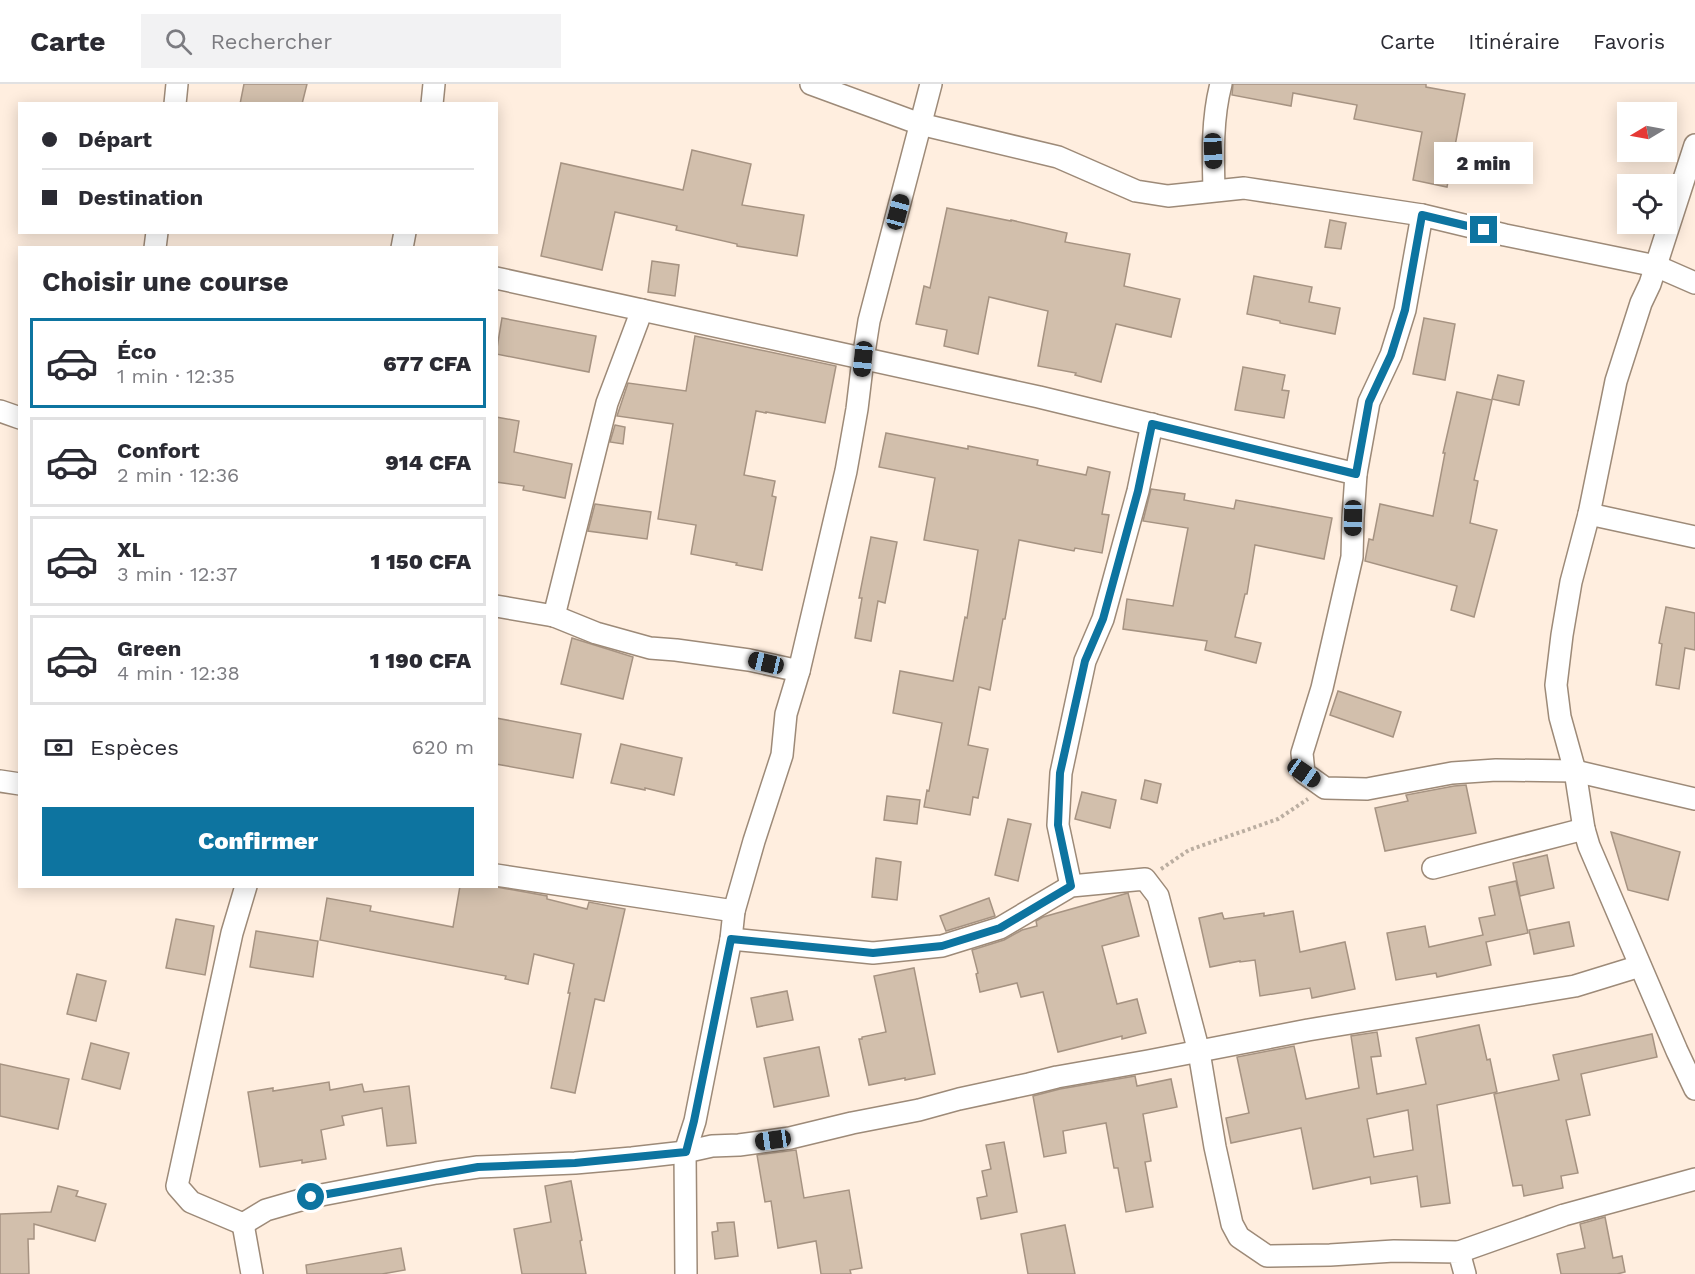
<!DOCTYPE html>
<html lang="fr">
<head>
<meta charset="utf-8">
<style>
	:root { --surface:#fff; --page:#f2f2f3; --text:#2b2b33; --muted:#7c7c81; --line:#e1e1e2; --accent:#0d74a0 }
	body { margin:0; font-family:"Work Sans",sans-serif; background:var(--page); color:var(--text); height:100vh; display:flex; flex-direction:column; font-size:22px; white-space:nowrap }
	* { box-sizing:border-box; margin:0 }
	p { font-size:20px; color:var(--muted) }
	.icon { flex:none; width:33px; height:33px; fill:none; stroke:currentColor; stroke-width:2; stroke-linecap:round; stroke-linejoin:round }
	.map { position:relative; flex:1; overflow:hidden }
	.sheet { position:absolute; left:18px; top:162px; width:480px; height:642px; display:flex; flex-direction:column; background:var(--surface); border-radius:0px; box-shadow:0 3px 15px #0003 }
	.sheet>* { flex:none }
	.top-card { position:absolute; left:18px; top:18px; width:480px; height:132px; border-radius:0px; box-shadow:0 3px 15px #0003; display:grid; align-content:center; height:132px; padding:0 24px; background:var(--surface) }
	.needle { width:39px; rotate:260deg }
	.buttons { position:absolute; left:1617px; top:18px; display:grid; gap:12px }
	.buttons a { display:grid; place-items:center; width:60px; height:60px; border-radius:0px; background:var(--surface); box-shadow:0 3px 15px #0003; font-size:30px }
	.end { position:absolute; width:27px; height:27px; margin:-14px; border:8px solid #0d74a0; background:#fff; box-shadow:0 0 0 3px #fff }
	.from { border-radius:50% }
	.bubble { position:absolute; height:42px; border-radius:0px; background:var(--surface); box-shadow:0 3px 15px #0003; font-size:20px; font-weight:800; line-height:42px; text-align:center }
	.car { position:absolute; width:18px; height:36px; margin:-18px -9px; border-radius:8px; box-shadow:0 0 4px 2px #0007; background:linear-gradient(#222 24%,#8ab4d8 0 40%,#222 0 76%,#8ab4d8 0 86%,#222 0) }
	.top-card b { display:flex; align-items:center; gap:21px; height:57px; font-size:22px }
	.top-card b+b { border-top:2px solid var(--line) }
	.top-card i { width:15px; height:15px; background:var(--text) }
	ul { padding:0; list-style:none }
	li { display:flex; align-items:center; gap:18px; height:90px; margin:0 12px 9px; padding:0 12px; border:3px solid var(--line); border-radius:0px }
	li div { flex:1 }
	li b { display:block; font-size:22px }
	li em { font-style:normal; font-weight:800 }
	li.current { border-color:var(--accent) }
	li>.icon { width:54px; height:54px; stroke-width:1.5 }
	h2 { padding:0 24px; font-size:27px; line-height:72px }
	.pay { display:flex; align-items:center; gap:15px; height:66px; padding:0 24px; font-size:22px }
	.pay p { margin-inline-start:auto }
	.primary-button { display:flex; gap:12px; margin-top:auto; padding:12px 24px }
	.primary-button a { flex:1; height:69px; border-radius:0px; background:var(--accent); color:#fff; font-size:24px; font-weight:800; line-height:69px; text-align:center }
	header { display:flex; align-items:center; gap:36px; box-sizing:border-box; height:84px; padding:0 30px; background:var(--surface); border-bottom:2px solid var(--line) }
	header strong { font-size:28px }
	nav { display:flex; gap:33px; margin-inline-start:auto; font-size:21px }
	.search { width:420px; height:54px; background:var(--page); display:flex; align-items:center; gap:15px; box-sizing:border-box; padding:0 21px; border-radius:0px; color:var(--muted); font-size:22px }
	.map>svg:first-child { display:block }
	.building { fill:#d2bfac; stroke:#a69382; stroke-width:1.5; fill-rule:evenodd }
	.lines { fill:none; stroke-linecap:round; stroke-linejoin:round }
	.minor-casing { stroke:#9d8a78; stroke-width:24 }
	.path { stroke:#bbaea1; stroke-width:4; stroke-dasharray:3 3; stroke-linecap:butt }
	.minor { stroke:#fff; stroke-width:21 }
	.route { stroke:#0d74a0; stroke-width:8 }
</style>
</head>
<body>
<header>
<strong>Carte</strong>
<div class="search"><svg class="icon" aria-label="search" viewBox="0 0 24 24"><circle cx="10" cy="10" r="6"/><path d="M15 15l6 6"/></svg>Rechercher</div>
<nav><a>Carte</a><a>Itinéraire</a><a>Favoris</a></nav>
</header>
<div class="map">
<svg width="1695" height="1190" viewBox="0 0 1695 1190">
	<rect width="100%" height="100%" fill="#ffeedf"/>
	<g class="building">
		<path d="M244,0H307L302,20H240Z"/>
		<path d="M1233,0H1426V3L1465,10L1447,103L1413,96L1422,48L1354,35L1357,21L1335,17L1293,9L1291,22L1232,11Z"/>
		<path d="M692,66L751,80L742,121L804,131L797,172L737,162V160L676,146L677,142L615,128L602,186L541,172L561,79L683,106Z"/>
		<path d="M947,124L1011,137V136L1067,149L1065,158L1130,170L1124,202L1180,215L1171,253L1116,240L1101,298L1075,291L1076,289L1038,282L1048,227L989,213L978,270L944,262L947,246L916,240L924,202L930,204Z"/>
		<path d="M1330,136L1346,139L1341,165L1325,163Z"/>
		<path d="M652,177L679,181L675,212L648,208Z"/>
		<path d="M1254,192L1312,203L1309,218L1340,224L1335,250L1280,239V237L1247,230Z"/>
		<path d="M502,234L596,252L589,288L496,270Z"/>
		<path d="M1424,234L1455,240L1445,296L1413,290Z"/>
		<path d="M695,252L836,282L825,339L766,328V329L756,327L744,391L775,397L772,412L776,413L762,486L736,481L737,479L691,470L696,441L658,435L673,340L617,332L628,299L686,307Z"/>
		<path d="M1243,283L1285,291L1282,306L1289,307L1284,334L1235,326Z"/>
		<path d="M1498,291L1524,297L1519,321L1492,315Z"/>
		<path d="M1457,308L1492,316L1474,396L1478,397L1470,439L1497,446L1474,533L1451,526L1457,502L1365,477L1369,455L1373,456L1380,420L1433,432L1445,369H1443Z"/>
		<path d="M496,333L519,337L514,368L572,380L565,414L523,406L524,402L496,398Z"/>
		<path d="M615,341L625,343L623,360L610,358Z"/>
		<path d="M886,349L968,365V362L1038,376L1037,381L1086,391L1088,383L1110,388L1102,430L1109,431L1102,469L1075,464L1074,467L1019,456L1005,535H1003L990,606L979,603L968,661L988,665L978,714L973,713L970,731L924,723L927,706L929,707L942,639L893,629L900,587L953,597L965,533L967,534L978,466L924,456L935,394L879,383Z"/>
		<path d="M1151,405L1185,410L1184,416L1234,425L1236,416L1332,434L1324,475L1255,461L1247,510H1245L1235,553L1261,559L1256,579L1205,566L1207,557L1123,545L1127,515L1173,522L1188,444L1143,437Z"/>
		<path d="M595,420L651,428L647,455L588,447Z"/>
		<path d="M871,453L897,458L885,519L878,517L871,557L855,554L862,514H859Z"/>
		<path d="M1666,523L1695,529V566L1685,564L1679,605L1656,601L1662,560L1659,559Z"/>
		<path d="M572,554L633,573L623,615L561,600Z"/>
		<path d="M1338,607L1401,628L1393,653L1330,631Z"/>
		<path d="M496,634L581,650L573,694L496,680Z"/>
		<path d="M621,660L682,674L674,711L645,704V706L611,699Z"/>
		<path d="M1145,696L1161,700L1157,719L1141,715Z"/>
		<path d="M1466,701L1476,749L1385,767L1375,724L1408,717L1406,711L1454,702Z"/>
		<path d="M1082,708L1116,716L1110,744L1075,735Z"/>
		<path d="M887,712L920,716L917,740L884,736Z"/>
		<path d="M1008,735L1031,740L1018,797L995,791Z"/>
		<path d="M1611,748L1680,768L1668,816L1628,806Z"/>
		<path d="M1547,771L1554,804L1520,812L1513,779Z"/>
		<path d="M876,774L901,778L897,816L872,813Z"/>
		<path d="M1516,797L1528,849L1486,858L1491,881L1437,893L1436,889L1396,896L1387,849L1425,842L1429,863L1483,851L1479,834L1495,831L1489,803Z"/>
		<path d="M460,802H491L547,812V815L587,825L589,818L625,825L604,917L595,915L575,1009L551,1004L570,909H568L574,880L534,870L528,900L505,895L506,892L320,856L327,814L371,822L370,827L453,843Z"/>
		<path d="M1128,809L1139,852L1102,862L1117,920L1137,915L1146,949L1122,955V952L1058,968L1043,908L1021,913L1017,899L980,908L976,890L978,889L972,866L1004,856L1022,846L1037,842L1036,837L1043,833Z"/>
		<path d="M989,814L995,832L946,847L940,832Z"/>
		<path d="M1293,827L1300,868L1345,858L1355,905L1312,914L1310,904L1260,912L1255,876L1240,878V877L1210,883L1199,834L1222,829L1224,835L1264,829V832Z"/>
		<path d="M176,835L214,842L205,891L166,884Z"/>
		<path d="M1569,838L1574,862L1534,870L1529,846Z"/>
		<path d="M256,847L318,857L313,893L250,883Z"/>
		<path d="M914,884L935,990L905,996V994L869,1001L859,955H862V953L886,948L874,892Z"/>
		<path d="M77,890L106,897L96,937L67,930Z"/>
		<path d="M787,907L793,936L757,943L751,914Z"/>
		<path d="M1479,941L1487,976L1490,975L1497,1008L1437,1021L1450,1119L1421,1123L1417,1092L1371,1100L1370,1093L1313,1105L1301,1044L1231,1059L1226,1034L1249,1029L1237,973L1294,962L1306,1015L1359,1004L1351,952L1377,948L1381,972L1371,973L1377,1010L1426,1000L1416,954ZM1408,1026L1413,1066L1374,1073L1367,1035Z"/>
		<path d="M1652,950L1657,973L1581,990L1590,1031L1566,1036L1578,1089L1561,1092L1563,1104L1524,1112L1522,1101L1513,1102L1494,1010L1559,996L1553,971Z"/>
		<path d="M91,959L129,969L120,1005L82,995Z"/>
		<path d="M819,963L829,1012L774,1023L764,974Z"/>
		<path d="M0,980L69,995L58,1045L0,1032Z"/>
		<path d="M1135,992L1137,1002L1171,995L1177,1023L1143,1030L1151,1077L1145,1078L1153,1123L1126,1128L1118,1084H1114L1106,1039L1063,1047L1066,1069L1044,1073L1033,1012L1060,1005Z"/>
		<path d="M329,998L330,1006L362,1000L364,1008L409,1002L416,1059L387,1062L382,1024L342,1032L344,1041L321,1046L326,1075L302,1079V1076L260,1083L248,1008L273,1004V1007Z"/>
		<path d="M1004,1058L1017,1128L981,1135L977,1114L987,1112L982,1087L991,1085L986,1061Z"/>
		<path d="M796,1066L804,1114L849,1106L862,1184L850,1186L851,1190H821L816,1157L778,1164L771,1117L765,1118L757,1071Z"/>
		<path d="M571,1097L582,1156L580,1157L586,1190H522L514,1145L551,1138L545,1102Z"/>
		<path d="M58,1102L78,1107L76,1112L106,1120L95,1157L34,1140V1155H28L29,1190H0V1130L51,1128Z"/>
		<path d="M1605,1133L1613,1174L1622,1172L1625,1188L1617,1190H1561L1557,1170L1585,1164L1580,1140Z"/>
		<path d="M734,1138L738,1172L715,1175L712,1148L718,1147L717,1139Z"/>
		<path d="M1065,1141L1075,1190H1028L1021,1150Z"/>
		<path d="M401,1164L405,1186L382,1190H307L306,1181Z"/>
	</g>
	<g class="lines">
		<defs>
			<g id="minor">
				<path d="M811,0L920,40L1058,73L1136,107L1168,112L1244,104L1422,131L1505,151L1656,182L1695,199"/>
				<path d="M175,20L177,0"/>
				<path d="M432,20L434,0"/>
				<path d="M1695,61L1650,200L1641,219L1616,297L1589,430L1571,498L1562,551L1556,601L1560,633L1575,687L1584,745L1589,762L1677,967L1695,1005"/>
				<path d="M1214,106C1213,71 1212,34 1221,0"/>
				<path d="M155,164L157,148"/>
				<path d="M402,164L405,148"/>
				<path d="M496,194L1039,313L1356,390L1353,434L1352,473L1322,604L1302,669L1304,689L1325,704L1367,705L1452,689L1496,686L1575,687L1695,715"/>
				<path d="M0,327L20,334"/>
				<path d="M1356,390L1369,318L1391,271L1405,226L1422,131"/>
				<path d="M1589,430L1695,453"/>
				<path d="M496,522L554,532L596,549L650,564L676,566L749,576L799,587"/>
				<path d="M554,532L607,319L642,226"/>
				<path d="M0,697L20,700"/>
				<path d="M1433,784L1584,745"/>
				<path d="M496,791L734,827"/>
				<path d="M1071,802L1058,741L1061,689L1085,577L1103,535L1138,407L1152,340"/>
				<path d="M731,855L873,869L942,862L1000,844L1071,802L1145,795L1158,812L1199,968L1215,1063L1232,1140L1239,1153L1267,1172L1330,1171L1394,1167L1459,1168L1465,1190"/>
				<path d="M243,1140L266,1126L311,1113L436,1089L478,1083L575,1079L632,1074L685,1068L712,1062L739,1061L790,1054L852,1039L919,1026L959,1015L1029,1000L1057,993L1148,977L1308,946L1575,902L1640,882"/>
				<path d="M243,1140L191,1118L177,1102L232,849L246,802"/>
				<path d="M243,1140L252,1190"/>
				<path d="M1459,1168L1564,1131L1695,1095"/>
				<path d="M686,1190L685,1068L695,1037L731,855L734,827L754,757L782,671L786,630L799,587L846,387L857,325L863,275L869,237L931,0"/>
			</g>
		</defs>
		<use href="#minor" class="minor-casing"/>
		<path class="path" d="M1161,785L1189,766L1278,735L1308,715"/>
		<use href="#minor" class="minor"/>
	</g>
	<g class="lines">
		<path class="route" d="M311,1113L478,1083L575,1079L686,1068L694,1037L731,855L873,869L942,862L1000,844L1071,802L1058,741L1060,689L1085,577L1103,535L1138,407L1152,340L1356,390L1369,318L1391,271L1405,226L1422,131L1484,146"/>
	</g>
</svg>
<div class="buttons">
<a><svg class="needle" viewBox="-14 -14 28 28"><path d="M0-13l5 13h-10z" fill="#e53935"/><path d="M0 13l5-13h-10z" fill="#7c7c81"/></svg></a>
<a><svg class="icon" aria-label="locate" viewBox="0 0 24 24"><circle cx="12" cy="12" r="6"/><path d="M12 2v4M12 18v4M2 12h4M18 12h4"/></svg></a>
</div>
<i class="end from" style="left:311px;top:1113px"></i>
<i class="end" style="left:1484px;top:146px"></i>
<div class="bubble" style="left:1434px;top:58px;width:99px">2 min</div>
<i class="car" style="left:1213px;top:67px;rotate:178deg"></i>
<i class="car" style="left:898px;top:128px;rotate:15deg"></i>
<i class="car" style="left:863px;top:275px;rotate:186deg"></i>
<i class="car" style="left:1353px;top:434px;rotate:181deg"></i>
<i class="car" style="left:766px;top:579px;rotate:283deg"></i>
<i class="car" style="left:1304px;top:689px;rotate:125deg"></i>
<i class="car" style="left:773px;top:1056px;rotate:262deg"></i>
<div class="top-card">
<b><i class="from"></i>Départ</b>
<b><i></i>Destination</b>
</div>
<section class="sheet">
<h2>Choisir une course</h2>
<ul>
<li class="current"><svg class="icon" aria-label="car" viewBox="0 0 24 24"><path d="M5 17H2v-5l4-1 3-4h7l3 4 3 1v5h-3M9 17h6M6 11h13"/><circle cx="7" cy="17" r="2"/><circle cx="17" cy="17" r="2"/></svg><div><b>Éco</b><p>1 min · 12:35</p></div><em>677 CFA</em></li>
<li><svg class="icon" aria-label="car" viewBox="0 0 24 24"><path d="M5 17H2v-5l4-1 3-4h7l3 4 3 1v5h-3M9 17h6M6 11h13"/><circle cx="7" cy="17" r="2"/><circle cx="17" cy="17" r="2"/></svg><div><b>Confort</b><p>2 min · 12:36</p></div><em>914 CFA</em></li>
<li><svg class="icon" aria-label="car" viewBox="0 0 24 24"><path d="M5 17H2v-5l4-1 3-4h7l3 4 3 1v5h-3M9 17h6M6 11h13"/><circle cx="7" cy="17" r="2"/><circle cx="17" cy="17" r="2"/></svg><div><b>XL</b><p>3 min · 12:37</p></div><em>1 150 CFA</em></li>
<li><svg class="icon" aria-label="car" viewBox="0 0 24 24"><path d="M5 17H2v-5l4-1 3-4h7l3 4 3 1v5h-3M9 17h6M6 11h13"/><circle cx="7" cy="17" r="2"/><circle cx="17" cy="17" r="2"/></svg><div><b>Green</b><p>4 min · 12:38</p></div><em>1 190 CFA</em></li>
</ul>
<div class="pay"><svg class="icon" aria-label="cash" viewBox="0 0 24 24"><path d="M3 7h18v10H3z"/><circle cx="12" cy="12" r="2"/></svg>Espèces<p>620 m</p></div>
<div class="primary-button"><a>Confirmer</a></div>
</section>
</div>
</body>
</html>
